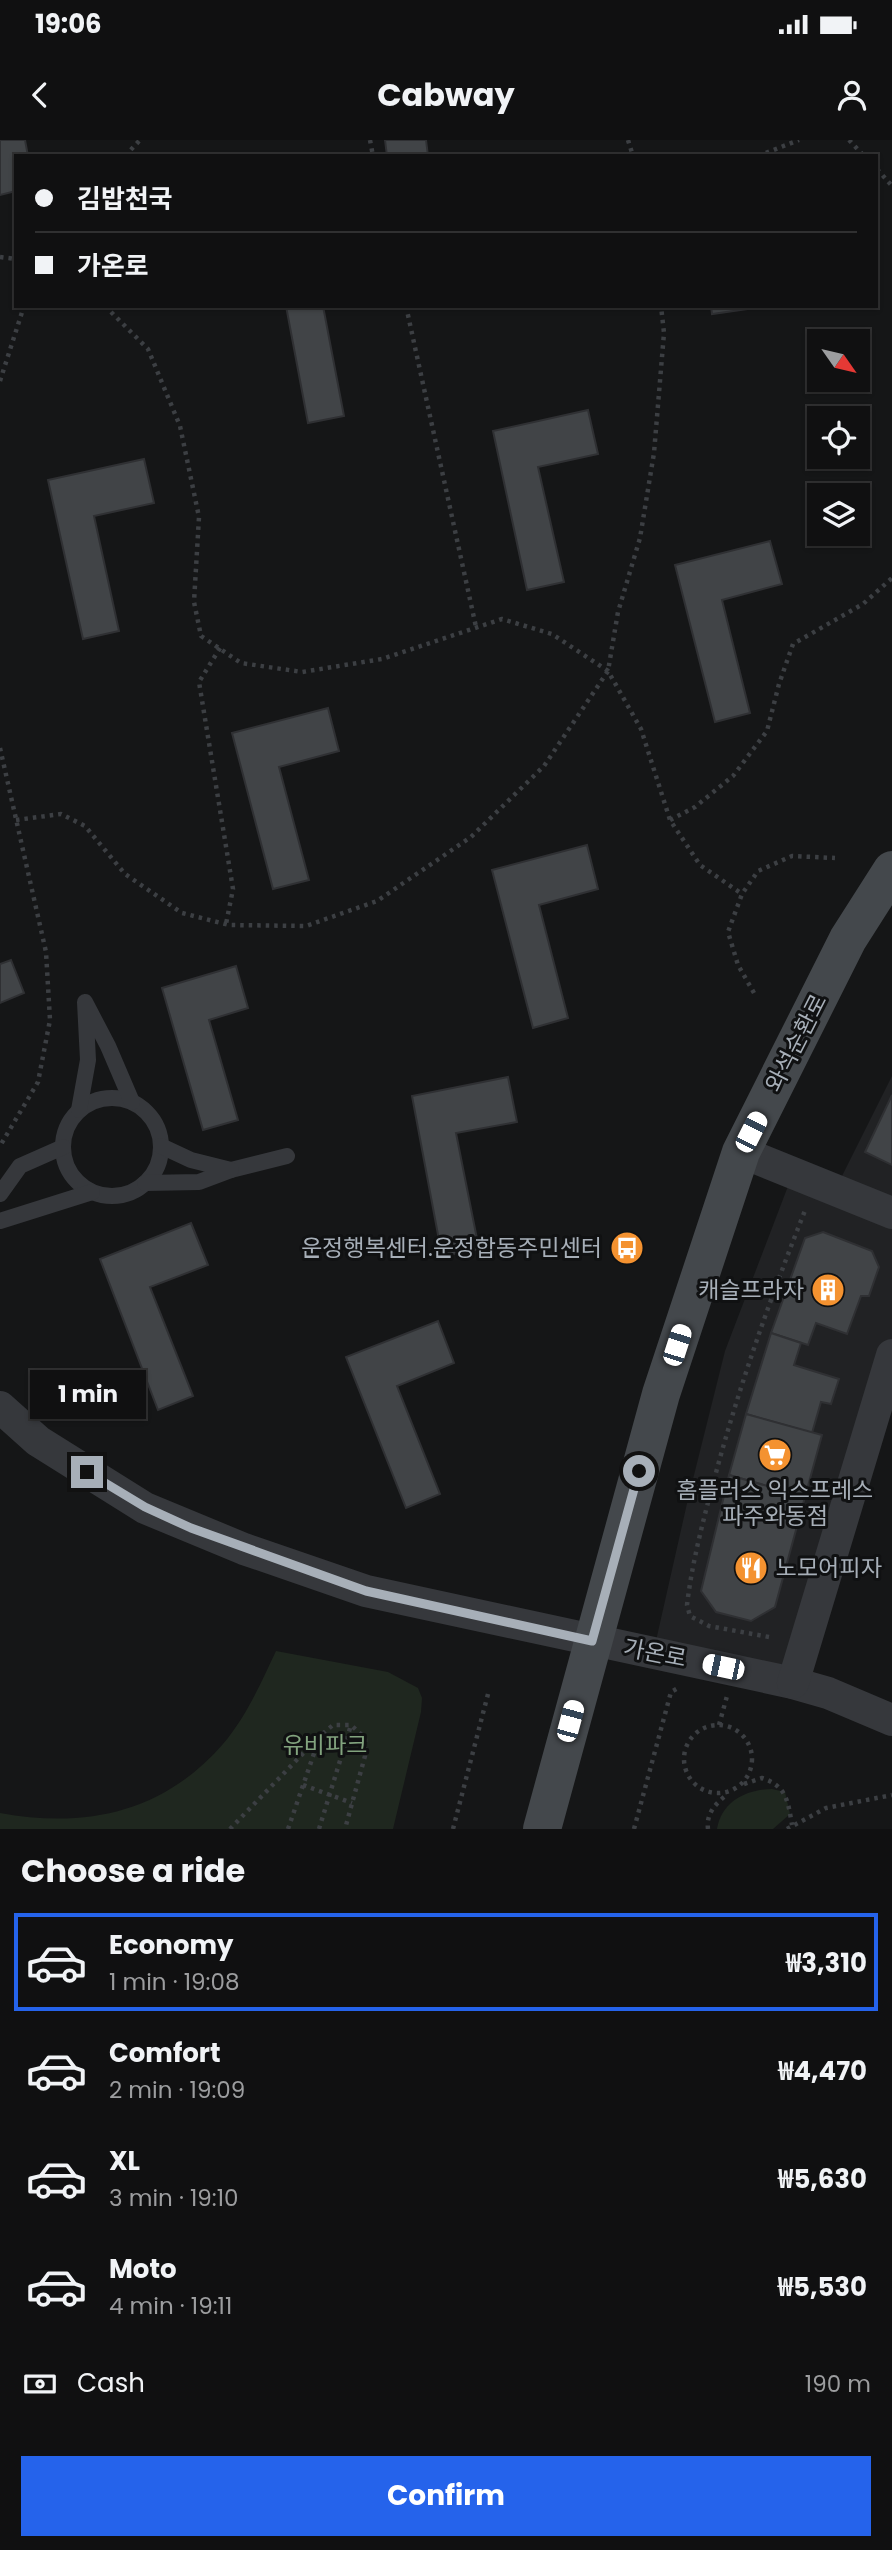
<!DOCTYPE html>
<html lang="en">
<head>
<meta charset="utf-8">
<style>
	:root { --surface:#101011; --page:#19191a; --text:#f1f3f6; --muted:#9c9d9f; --line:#303031; --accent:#2563eb }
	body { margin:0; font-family:Poppins,"Noto Sans KR",sans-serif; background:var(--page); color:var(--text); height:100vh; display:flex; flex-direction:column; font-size:26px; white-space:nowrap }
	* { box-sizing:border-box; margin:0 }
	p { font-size:23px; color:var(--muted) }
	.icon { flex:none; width:38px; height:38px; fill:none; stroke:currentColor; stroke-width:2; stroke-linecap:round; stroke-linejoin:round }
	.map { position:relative; height:1689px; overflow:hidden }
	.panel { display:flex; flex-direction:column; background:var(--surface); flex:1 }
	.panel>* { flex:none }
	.banner { position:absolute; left:14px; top:14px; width:864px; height:154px; border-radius:0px; box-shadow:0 2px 5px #0004,0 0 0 2px var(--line); display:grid; align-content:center; height:154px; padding:0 21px; background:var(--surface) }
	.needle { width:46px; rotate:124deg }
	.tools { position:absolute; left:807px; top:189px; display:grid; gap:14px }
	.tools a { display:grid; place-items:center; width:63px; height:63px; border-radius:0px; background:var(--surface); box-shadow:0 2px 5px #0004,0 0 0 2px var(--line); font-size:35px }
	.end { position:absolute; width:32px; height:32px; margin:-16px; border:9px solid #a7afb8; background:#111; box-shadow:0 0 0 4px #111 }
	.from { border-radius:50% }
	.bubble { position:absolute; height:49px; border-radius:0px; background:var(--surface); box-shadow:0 2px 5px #0004,0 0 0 2px var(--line); font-size:23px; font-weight:700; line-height:49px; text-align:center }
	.car { position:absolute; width:21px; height:42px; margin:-21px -10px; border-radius:9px; box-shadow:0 0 5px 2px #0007; background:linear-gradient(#fff 24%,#345 0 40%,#fff 0 76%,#345 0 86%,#fff 0) }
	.banner b { display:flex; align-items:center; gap:24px; height:66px; font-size:26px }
	.banner b+b { border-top:2px solid var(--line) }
	.banner i { width:18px; height:18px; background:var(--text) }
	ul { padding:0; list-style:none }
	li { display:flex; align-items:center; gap:21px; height:98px; margin:0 14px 10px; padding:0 7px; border:4px solid transparent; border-radius:0px }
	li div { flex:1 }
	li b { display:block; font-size:26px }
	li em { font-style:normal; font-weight:700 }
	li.current { border-color:var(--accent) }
	li>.icon { width:63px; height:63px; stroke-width:1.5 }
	h2 { padding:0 21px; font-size:32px; line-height:84px }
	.pay { display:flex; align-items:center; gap:18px; height:77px; padding:0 21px; font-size:26px }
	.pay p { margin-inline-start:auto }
	.cta { display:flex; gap:14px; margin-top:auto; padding:14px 21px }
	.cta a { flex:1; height:80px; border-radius:0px; background:var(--accent); color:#fff; font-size:28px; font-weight:700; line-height:80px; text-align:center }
	.status { display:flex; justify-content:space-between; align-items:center; height:49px; padding:0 35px; background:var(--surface); direction:ltr }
	.status svg { height:19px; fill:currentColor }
	header { display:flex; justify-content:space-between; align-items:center; height:91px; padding:0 21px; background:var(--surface); font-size:32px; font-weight:700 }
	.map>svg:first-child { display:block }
	.built { fill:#212224 }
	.green { fill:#1f271f }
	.building { fill:#414447; stroke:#2f3033; stroke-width:2 }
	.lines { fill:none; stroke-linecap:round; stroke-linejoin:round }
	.path { stroke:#3c3f43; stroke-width:4.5; stroke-dasharray:3.5 5; stroke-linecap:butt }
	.lane { stroke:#36383c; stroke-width:16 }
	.street { stroke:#36383c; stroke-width:32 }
	.secondary { stroke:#44484c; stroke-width:38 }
	.route { stroke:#a7afb8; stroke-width:9 }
	.labels { text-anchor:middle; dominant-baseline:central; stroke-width:6; stroke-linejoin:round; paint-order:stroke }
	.street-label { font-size:23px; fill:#a7afb8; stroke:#101112 }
	.poi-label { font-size:23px; fill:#a7afb8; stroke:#101112; text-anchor:end }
	.park-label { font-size:23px; fill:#82a37e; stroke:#101112 }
</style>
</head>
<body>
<div class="status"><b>19:06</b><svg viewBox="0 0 49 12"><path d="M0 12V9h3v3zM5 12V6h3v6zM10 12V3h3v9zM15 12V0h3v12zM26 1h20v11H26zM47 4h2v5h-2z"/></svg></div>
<header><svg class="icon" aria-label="back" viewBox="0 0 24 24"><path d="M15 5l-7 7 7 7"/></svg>Cabway<svg class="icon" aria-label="person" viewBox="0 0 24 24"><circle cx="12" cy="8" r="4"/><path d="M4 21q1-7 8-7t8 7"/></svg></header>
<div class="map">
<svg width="892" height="1689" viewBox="0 0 892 1689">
	<rect width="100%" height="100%" fill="#151617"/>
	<path class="built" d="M892,936V1215L793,1543L653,1514L688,1359L725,1211L793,1033L835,1050Z"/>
	<g class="green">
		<path d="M276,1511L388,1532L418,1548L422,1558L421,1572L393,1689H0V1673C87,1689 164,1672 223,1604C246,1577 261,1543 276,1511Z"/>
		<path d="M772,1649L785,1652L790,1674L773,1689H717C721,1662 746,1649 772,1649Z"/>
	</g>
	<g class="building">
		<path d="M0,0H25L28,16H16V51L0,55Z"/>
		<path d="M385,0H426L428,16H387Z"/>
		<path d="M286,166H323L344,276L308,283Z"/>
		<path d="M711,166H754L755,168L712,174Z"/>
		<path d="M588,270L598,314L538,327L564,442L527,450L493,291Z"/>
		<path d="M144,319L154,363L94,376L119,491L83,499L48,340Z"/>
		<path d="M770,401L782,444L722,460L750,573L715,582L675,425Z"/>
		<path d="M328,568L339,611L279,627L309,740L273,749L232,593Z"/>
		<path d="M587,705L598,749L539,765L568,878L533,888L492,730Z"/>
		<path d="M11,820L24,853L0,863V824Z"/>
		<path d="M236,826L248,868L209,880L238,980L203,990L162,848Z"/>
		<path d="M508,937L517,982L456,993L479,1109L442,1116L412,956Z"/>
		<path d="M892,955V1025L865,1012Z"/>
		<path d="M191,1083L208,1125L150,1147L193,1256L158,1270L100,1119Z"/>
		<path d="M823,1092L872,1111L879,1127L869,1156H861L847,1194L816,1183L808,1205L771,1193L805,1098Z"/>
		<path d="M438,1181L454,1223L397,1246L440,1354L406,1368L346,1217Z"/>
		<path d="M771,1193L801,1203L794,1225L839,1239L831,1264L821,1262L812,1293L746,1274Z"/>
		<path d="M746,1274L822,1295L805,1357L729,1335Z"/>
		<path d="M729,1335L805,1357L775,1467L751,1481L716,1472L701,1451Z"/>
	</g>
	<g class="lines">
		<g class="path">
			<path d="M370,0L373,16"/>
			<path d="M628,0L633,16"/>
			<path d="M849,0L864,16"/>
			<path d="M125,16L140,0"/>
			<path d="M758,16L799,0"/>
			<path d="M877,29L892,46"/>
			<path d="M0,117L16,119"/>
			<path d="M105,166L148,209L180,286L199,377L194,462L201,496L241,523L302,532L382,519L502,479L552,494L608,531L641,589L670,680L700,725L742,754"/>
			<path d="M406,166L476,487"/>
			<path d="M0,241L24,166"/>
			<path d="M220,508L199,542L233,749L226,784"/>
			<path d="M0,608L46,812L50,880L38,942L0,1006"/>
			<path d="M16,680L61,674L85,686L125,734L182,773L229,785L306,786L377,761L471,697L544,626L608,531L618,472L640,398L654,313L664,193L661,166"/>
			<path d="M670,680L695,667L733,636L767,591L779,544L793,504L863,464L892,438"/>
			<path d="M754,853L738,825L728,792L742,754L758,731L792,716L835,718"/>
			<path d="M769,1497L709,1486L690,1476L687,1465C692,1423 703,1381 714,1340C739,1246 770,1159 806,1068"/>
			<circle cx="718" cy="1619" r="34"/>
			<path d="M719,1585L727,1556"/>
			<path d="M744,1644L762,1638C787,1646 788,1662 792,1685"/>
			<path d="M303,1645L352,1663"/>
			<path d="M230,1689L317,1599"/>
			<path d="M288,1689L320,1596L333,1585H351L365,1598V1616L345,1689"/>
			<path d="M319,1689L351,1585"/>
			<path d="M453,1689L488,1554"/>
			<path d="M634,1689L671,1552L678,1548"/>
			<path d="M708,1689C706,1673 716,1663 728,1654"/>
			<path d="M787,1689L826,1668L892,1655"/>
		</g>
		<g class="lane">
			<circle cx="112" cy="1007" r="49"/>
			<path d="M79,970L88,920L85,862L108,906L132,962"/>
			<path d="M231,1030L287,1016"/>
			<path d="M145,1043L199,1042L231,1030L191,1020L161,1006"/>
			<path d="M0,1054L20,1026L63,1007"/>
			<path d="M0,1081L92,1052"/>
		</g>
		<g class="street">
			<path d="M741,1012L892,1073"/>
			<path d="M0,1267L38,1301L145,1368L244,1409L366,1451L793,1543L828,1553L892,1580"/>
			<path d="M793,1543L892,1215"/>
		</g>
		<path class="secondary" d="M542,1689L661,1254L741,1012L848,799L892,730"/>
	</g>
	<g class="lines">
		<path class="route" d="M87,1332L145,1367L191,1388L366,1451L592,1501L639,1331"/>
	</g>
	<defs>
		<symbol id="bus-disc" viewBox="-11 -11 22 22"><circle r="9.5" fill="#f49230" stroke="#101112"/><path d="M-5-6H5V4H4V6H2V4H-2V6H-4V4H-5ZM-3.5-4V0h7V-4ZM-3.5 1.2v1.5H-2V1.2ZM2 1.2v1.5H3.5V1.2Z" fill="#fff"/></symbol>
		<symbol id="building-disc" viewBox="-11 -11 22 22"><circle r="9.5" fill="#f49230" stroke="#101112"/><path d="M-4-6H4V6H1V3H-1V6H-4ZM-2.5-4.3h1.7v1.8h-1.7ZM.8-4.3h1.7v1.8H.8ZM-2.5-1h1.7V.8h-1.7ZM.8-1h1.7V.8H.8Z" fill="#fff"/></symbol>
		<symbol id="supermarket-disc" viewBox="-11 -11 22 22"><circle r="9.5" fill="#f49230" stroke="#101112"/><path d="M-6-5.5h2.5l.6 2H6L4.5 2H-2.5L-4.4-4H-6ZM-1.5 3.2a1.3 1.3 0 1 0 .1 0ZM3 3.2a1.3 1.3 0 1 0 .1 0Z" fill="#fff"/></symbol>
		<symbol id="restaurant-disc" viewBox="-11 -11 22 22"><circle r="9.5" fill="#f49230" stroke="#101112"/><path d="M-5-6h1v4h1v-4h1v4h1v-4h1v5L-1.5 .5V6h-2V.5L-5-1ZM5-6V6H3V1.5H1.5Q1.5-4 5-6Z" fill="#fff"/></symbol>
	</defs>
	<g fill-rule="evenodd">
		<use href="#bus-disc" x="608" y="1089" width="38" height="38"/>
		<use href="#building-disc" x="809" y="1131" width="38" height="38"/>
		<use href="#supermarket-disc" x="756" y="1296" width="38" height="38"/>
		<use href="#restaurant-disc" x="732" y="1409" width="38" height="38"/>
	</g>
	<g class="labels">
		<g class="street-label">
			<text transform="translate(796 903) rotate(-63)">와석순환로</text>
			<text transform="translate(655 1513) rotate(11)">가온로</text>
		</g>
		<g class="poi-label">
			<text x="602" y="1108">운정행복센터.운정합동주민센터</text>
			<text x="804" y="1150">캐슬프라자</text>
			<text x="775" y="1350" text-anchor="middle">홈플러스 익스프레스<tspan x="775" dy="26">파주와동점</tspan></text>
			<text x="776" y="1428" text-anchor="start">노모어피자</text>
		</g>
		<g class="park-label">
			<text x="325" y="1605">유비파크</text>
		</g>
	</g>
</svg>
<div class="tools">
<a><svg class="needle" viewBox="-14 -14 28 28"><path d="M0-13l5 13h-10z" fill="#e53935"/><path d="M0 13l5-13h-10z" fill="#9c9d9f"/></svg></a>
<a><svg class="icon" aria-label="locate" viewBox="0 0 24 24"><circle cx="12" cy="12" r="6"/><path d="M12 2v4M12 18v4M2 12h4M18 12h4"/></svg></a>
<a><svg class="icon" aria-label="layers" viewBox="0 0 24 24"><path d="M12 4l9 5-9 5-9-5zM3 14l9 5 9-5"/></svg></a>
</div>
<i class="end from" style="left:639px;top:1331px"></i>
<i class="end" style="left:87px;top:1332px"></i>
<div class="bubble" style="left:30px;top:1230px;width:116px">1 min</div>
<i class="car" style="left:751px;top:992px;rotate:27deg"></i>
<i class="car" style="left:677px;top:1205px;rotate:18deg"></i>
<i class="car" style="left:723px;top:1527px;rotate:282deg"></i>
<i class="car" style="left:570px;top:1581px;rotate:15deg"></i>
<div class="banner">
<b><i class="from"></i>김밥천국</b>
<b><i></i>가온로</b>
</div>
</div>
<section class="panel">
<h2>Choose a ride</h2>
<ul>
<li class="current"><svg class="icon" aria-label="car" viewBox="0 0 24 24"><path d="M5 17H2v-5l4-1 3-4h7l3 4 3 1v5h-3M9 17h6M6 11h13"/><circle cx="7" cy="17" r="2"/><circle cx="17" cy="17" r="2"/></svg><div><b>Economy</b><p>1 min · 19:08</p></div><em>₩3,310</em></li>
<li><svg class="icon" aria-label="car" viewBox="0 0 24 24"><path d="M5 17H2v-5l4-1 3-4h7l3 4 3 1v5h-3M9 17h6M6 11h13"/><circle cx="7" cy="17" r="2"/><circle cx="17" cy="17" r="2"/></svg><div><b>Comfort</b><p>2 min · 19:09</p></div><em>₩4,470</em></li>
<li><svg class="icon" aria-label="car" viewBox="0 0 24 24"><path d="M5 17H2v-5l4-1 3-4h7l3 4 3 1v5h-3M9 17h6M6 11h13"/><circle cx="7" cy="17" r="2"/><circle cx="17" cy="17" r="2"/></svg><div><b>XL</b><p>3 min · 19:10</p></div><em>₩5,630</em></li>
<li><svg class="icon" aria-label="car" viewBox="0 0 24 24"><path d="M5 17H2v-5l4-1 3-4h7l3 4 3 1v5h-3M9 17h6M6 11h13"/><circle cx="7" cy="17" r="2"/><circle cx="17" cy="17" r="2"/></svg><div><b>Moto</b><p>4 min · 19:11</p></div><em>₩5,530</em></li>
</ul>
<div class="pay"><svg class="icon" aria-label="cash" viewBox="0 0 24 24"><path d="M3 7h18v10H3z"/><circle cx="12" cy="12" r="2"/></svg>Cash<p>190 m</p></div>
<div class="cta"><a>Confirm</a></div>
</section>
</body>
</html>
